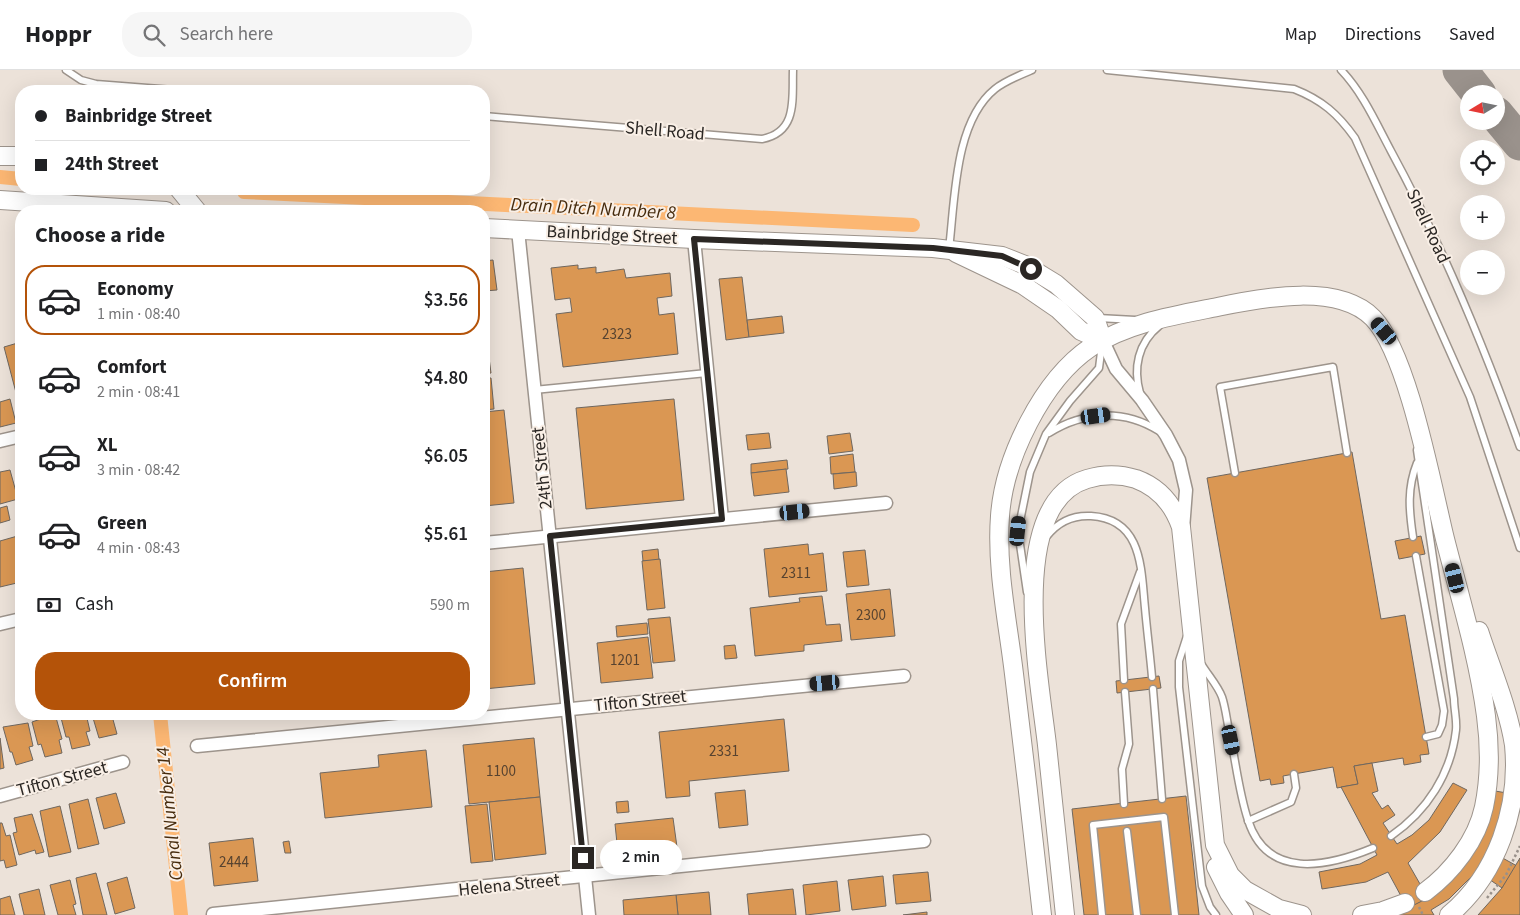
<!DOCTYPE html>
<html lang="en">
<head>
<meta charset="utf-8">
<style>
	:root { --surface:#fff; --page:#f6f6f6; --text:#202124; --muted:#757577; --line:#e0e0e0; --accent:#b45309 }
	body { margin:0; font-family:"Source Sans 3",sans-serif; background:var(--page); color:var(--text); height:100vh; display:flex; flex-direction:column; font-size:19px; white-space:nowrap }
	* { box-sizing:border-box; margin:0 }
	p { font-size:16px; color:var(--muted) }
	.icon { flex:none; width:28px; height:28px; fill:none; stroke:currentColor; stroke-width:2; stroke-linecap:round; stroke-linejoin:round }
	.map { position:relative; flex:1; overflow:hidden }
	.side { position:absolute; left:15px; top:135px; width:475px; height:515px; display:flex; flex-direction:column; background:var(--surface); border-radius:20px; box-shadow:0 5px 20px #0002 }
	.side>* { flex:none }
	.hud { position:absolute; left:15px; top:15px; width:475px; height:110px; border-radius:20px; box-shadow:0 5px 20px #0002; display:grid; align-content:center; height:110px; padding:0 20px; background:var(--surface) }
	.needle { width:32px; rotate:260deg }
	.controls { position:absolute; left:1460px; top:15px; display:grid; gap:10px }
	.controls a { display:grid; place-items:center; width:45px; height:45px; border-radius:50%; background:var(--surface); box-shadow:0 5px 20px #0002; font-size:25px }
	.end { position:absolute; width:22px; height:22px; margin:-11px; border:6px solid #2b2724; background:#fff; box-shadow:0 0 0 2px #fff }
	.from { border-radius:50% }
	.bubble { position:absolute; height:35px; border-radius:18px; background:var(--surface); box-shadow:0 5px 20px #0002; font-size:16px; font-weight:600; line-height:35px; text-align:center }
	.car { position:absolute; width:15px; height:30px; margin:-15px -8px; border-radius:6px; box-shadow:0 0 4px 1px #0007; background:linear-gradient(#222 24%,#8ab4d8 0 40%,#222 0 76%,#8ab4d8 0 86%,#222 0) }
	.hud b { display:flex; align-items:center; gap:18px; height:48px; font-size:19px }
	.hud b+b { border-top:1px solid var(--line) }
	.hud i { width:12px; height:12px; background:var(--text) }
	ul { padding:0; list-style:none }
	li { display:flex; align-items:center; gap:15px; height:70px; margin:0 10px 8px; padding:0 10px; border:2px solid transparent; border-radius:20px }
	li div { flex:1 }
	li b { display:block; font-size:19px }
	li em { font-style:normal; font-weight:600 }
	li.selected { border-color:var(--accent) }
	li>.icon { width:45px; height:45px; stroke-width:1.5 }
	h2 { padding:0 20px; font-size:22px; line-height:60px }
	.pay { display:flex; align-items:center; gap:12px; height:55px; padding:0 20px; font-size:19px }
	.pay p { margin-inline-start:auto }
	.cta { display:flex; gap:10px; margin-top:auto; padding:10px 20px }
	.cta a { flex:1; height:58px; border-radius:20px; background:var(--accent); color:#fff; font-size:20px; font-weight:600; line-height:58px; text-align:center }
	header { display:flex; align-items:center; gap:30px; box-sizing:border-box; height:70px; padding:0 25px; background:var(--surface); border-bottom:1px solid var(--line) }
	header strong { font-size:24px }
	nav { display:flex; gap:28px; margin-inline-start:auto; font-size:18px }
	.search { width:350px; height:45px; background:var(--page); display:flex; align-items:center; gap:12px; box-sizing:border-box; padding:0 18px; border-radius:20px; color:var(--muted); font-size:19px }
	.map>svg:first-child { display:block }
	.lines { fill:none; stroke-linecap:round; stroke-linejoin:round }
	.canal { stroke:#fcb773; stroke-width:14 }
	.taxiway { stroke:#9a928c; stroke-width:35 }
	.building { fill:#da9753; stroke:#6f675f }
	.lane-casing { stroke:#9d948c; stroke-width:9 }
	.street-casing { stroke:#9d948c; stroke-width:15 }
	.secondary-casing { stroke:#9d948c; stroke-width:20 }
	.path { stroke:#98908a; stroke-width:2.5; stroke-dasharray:2.5 2.5; stroke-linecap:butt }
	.lane { stroke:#fff; stroke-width:6 }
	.street { stroke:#fff; stroke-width:12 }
	.secondary { stroke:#fff; stroke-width:18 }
	.route { stroke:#2b2724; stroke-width:6 }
	.labels { text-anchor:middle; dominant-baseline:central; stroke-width:4; stroke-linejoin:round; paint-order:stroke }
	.number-label { font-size:15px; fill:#574330 }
	.street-label { font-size:18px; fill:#2b2724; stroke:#f9efe6 }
	.water-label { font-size:19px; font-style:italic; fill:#462b0d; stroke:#f9efe6 }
</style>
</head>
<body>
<header>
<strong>Hoppr</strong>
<div class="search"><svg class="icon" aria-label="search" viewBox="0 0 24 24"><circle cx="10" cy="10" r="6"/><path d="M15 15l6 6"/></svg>Search here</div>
<nav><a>Map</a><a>Directions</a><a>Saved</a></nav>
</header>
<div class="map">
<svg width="1520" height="845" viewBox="0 0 1520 845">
	<rect width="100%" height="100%" fill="#ece2d9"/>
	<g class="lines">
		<g class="canal">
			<path d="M0,107L21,109"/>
			<path d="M244,122L913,155"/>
			<path d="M160,644L181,845"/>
		</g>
		<g class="taxiway">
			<path d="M1460,0L1479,24"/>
			<path d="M1496,44L1520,73"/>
		</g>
	</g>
	<g class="building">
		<path d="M493,190L497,220L484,221V191Z"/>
		<path d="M578,195V199L596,197V203L624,199L626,208L670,203L672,226L657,228L659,245L674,243L678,284L563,297L556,244L572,242L570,228L555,230L551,198Z"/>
		<path d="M742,207L749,267L726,270L719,209Z"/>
		<path d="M484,243L486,268H484Z"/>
		<path d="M782,246L784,263L749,267L747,250Z"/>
		<path d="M21,272V334H19L4,277Z"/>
		<path d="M487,272L491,303L484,304V273Z"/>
		<path d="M484,308H491L494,339L484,340Z"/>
		<path d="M10,329L16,353L0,357V332Z"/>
		<path d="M674,329L684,430L586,439L576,338Z"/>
		<path d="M504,340L514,433L484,436V342Z"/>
		<path d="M769,363L771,378L748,380L746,365Z"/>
		<path d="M850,363L853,381L829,384L827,366Z"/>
		<path d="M1352,382L1381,549L1405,545L1429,684L1420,685L1421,692L1404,695L1403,688L1354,696L1358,714L1337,718L1333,697L1283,706L1284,713L1271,715L1270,709L1260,711L1207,408Z"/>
		<path d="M853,384L855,402L831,404L830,387Z"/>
		<path d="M787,390L788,399L751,403V394Z"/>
		<path d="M786,399L789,422L754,426L751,403Z"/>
		<path d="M10,400L18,429L0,434V402Z"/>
		<path d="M856,402L857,416L834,419L833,404Z"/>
		<path d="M21,435V451L17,437Z"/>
		<path d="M7,436L10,450L0,453V438Z"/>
		<path d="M21,465V512L0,517V471Z"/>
		<path d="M1421,466L1425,484L1399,489L1395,471Z"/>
		<path d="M808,474L809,485L823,483L827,521L769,527L764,479Z"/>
		<path d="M658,479L659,490L643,491L642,481Z"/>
		<path d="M865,480L869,515L847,517L843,482Z"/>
		<path d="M660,489L665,538L647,540L642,491Z"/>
		<path d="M523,498L535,614L484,619V502Z"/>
		<path d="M890,519L895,566L851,570L846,524Z"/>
		<path d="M822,526L826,555L840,554L842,571L804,575V581L755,586L750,538L800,532L799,528Z"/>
		<path d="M670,547L675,591L653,593L648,549Z"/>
		<path d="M647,553L648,564L617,567L616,556Z"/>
		<path d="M648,567L653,608L601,613L597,573Z"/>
		<path d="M735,575L737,588L725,589L724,576Z"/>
		<path d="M1159,606L1161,618L1117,623L1116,611Z"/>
		<path d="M55,644L62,669L59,670L62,683L45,687L41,674L38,675L32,652Z"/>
		<path d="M60,644H86L90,661L86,662L90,675L72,679L69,667H66Z"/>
		<path d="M95,644H114L112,646L117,664L99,668L93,648L96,647Z"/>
		<path d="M784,649L789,701L689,711L690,726L666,728L659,662Z"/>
		<path d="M28,653L33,676L29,677L33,690L16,695L12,682H10L3,657Z"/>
		<path d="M0,668L4,698L0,699Z"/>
		<path d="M534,668L540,727L469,734L463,675Z"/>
		<path d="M426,680L432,737L325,748L320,703L379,697L378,685Z"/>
		<path d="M1372,693L1378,721L1372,723L1382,739L1388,735L1395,745L1383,753L1397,774L1412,765L1429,750L1453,713L1467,720L1440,762L1408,793L1428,828L1408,839L1388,802L1366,812L1322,819L1319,802L1360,794L1377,785L1341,717L1358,714L1354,696Z"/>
		<path d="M745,720L748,755L719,758L715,723Z"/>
		<path d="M1495,721L1507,723L1490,781L1517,796L1502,818L1477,801L1449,829L1431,840L1434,845H1394L1428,828Z"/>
		<path d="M116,723L125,753L104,759L96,728Z"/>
		<path d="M1186,726L1199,845H1084L1072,739Z"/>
		<path d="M540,727L546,784L495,790L489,732Z"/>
		<path d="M88,729L99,774L78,779L69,734Z"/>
		<path d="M628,731L629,742L617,743L616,732Z"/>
		<path d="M487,734L493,791L471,793L465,736Z"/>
		<path d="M60,736L71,782L49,787L40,741Z"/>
		<path d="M32,744L44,782L36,784L35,780L19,785L13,763L17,762L14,748Z"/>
		<path d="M673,748L677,777L618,783L615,754Z"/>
		<path d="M0,753H2L6,766L10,765L17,795L6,798L4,790L0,791Z"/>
		<path d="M253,768L258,811L214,816L209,773Z"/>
		<path d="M289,771L291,783H285L283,772Z"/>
		<path d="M1520,788V845H1478L1502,818Z"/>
		<path d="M928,802L931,831L896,834L893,805Z"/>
		<path d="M96,803L107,845H83L76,808Z"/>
		<path d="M883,806L886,836L852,840L848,810Z"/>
		<path d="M127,807L135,838L115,844L107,813Z"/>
		<path d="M70,810L76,834L73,835L76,845H58L50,815Z"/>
		<path d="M837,811L840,841L806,845L803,815Z"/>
		<path d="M39,819L45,845H24L19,824Z"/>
		<path d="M793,819L796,845H749L747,824Z"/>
		<path d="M709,822L711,845H678L676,825Z"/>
		<path d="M676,825L678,845H624L623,830Z"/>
		<path d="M10,826L15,845H0V829Z"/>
		<path d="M927,842V845H903Z"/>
	</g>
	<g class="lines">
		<defs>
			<g id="lane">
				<path d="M66,0L81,10L96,14L186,21"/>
				<path d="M1107,0L1294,19C1322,30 1338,44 1355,68L1470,327L1520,478"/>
				<path d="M1341,0C1363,23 1376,53 1391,81C1442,175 1484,276 1520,377"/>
				<path d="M484,46L762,69C798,62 792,29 793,0"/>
				<path d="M949,179C955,131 954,52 995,19C1005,11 1020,5 1032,0"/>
				<path d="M1098,248L1135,250"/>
				<path d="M534,320L707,303"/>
				<path d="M1140,323C1133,298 1138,273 1159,256"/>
				<path d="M1049,363C1084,341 1124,339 1159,361"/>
				<path d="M1235,403L1220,317L1333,297L1347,383"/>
				<path d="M1047,466C1058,452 1073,445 1091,446C1143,449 1141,499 1145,538C1147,561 1150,584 1152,607"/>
				<path d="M1413,467C1409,440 1407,418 1417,393"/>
				<path d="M1416,486L1444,641L1442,655L1438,664L1426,667"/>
				<path d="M1027,522L1018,461L1030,402L1046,364L1070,331L1099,298L1102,274"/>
				<path d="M1187,566L1179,591V617L1202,816L1210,837L1216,845"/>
				<path d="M1202,595C1208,605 1218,616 1222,627C1226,639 1227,653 1230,665C1236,693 1239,723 1248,750C1267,810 1327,797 1373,778"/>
				<path d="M1124,610L1121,554L1140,502"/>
				<path d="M1153,619L1162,729"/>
				<path d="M1124,734L1122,699L1129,674L1125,622"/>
				<path d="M1248,751L1291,732L1296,718L1294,704"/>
				<path d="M1127,761L1137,845"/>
				<path d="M1391,766C1427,741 1451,704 1456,660C1457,650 1454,639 1454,629L1417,380"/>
				<path d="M1102,845L1093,755L1164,747L1175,845"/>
			</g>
			<g id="street">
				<path d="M518,160L589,845"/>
				<path d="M694,169L722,449"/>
				<path d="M1103,271L1116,299L1142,330L1166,365L1179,390L1186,420L1183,459"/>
				<path d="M0,371L21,366"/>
				<path d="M484,473L886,433"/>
				<path d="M0,554L21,549"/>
				<path d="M197,676L904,606"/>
				<path d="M0,726L123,692"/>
				<path d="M213,844L924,771"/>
			</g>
			<g id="secondary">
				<path d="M0,86H21"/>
				<path d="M179,119L197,141"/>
				<path d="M0,130L166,141"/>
				<path d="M484,158L694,169L933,178L1002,186L1025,195L1056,214L1095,248L1103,271"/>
				<path d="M956,183L1023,215L1058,239L1081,261L1103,271"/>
				<path d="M1216,797L1229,823L1244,845"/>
				<path d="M1042,845C1033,765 1024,684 1014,604C1008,553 996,498 1000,446C1004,389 1042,310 1091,277C1126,254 1171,246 1212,238C1258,229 1336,211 1373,248C1408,284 1432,416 1445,469C1460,528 1478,586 1486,646C1490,676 1490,708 1484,737C1477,770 1452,802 1425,822"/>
				<path d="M1065,845C1059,788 1053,732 1047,675C1040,612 1005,433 1087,409C1103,404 1120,404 1136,409C1158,417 1173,434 1181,457L1215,775L1230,805L1245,820L1279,839L1302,845"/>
				<path d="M1362,845L1383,841L1405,833"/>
				<path d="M1449,845C1497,805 1520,738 1514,675C1508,637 1491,598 1479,561"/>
			</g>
		</defs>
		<use href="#lane" class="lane-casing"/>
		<use href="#street" class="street-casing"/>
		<use href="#secondary" class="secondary-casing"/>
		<g class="path">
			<path d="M1487,828L1506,805L1520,776"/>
			<path d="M1419,837L1423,845"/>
		</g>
		<use href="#lane" class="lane"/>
		<use href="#street" class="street"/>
		<use href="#secondary" class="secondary"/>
	</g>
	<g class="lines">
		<path class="route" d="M583,788L550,466L722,449L694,169L933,178L1002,186L1031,199"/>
	</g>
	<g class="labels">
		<g class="number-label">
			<text x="617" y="264">2323</text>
			<text x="796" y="503">2311</text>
			<text x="871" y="545">2300</text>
			<text x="625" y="590">1201</text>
			<text x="724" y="681">2331</text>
			<text x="501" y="701">1100</text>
			<text x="234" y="792">2444</text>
		</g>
		<g class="street-label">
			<text transform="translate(665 61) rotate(5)">Shell Road</text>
			<text transform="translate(1428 156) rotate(65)">Shell Road</text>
			<text transform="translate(612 165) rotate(3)">Bainbridge Street</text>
			<text transform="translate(542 398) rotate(-96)">24th Street</text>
			<text transform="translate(640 631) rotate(-6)">Tifton Street</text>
			<text transform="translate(62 709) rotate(-15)">Tifton Street</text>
			<text transform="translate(509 815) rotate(-6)">Helena Street</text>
		</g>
		<g class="water-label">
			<text transform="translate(593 139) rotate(3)">Drain Ditch Number 8</text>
			<text transform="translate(170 744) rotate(-96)">Canal Number 14</text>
		</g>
	</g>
</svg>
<div class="controls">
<a><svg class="needle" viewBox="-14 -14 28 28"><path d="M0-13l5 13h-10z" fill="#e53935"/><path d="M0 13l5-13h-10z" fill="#757577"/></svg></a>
<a><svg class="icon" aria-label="locate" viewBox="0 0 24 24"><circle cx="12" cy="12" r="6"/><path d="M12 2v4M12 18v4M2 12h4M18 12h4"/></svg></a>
<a>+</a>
<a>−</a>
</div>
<i class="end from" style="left:1031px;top:199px"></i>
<i class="end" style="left:583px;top:788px"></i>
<div class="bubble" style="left:600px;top:770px;width:82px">2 min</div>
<i class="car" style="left:1384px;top:261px;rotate:320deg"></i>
<i class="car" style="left:1096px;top:346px;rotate:82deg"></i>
<i class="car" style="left:795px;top:442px;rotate:84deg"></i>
<i class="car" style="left:1018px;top:461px;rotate:6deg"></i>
<i class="car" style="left:1455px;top:508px;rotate:346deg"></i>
<i class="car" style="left:825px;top:613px;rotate:265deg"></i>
<i class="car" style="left:1231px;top:670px;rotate:168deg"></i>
<div class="hud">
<b><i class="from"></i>Bainbridge Street</b>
<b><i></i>24th Street</b>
</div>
<section class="side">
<h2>Choose a ride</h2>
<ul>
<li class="selected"><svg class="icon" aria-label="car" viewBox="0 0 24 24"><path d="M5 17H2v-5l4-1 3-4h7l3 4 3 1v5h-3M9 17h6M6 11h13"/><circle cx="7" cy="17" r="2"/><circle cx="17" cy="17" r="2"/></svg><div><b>Economy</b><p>1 min · 08:40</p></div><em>$3.56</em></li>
<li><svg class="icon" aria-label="car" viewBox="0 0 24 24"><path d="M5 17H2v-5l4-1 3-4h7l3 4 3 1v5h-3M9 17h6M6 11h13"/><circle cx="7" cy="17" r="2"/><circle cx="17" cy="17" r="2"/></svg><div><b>Comfort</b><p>2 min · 08:41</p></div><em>$4.80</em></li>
<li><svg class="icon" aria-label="car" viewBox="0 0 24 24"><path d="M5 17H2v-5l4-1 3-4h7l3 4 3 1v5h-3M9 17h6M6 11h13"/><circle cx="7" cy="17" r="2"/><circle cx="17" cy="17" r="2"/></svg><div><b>XL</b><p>3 min · 08:42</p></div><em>$6.05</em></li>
<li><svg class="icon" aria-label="car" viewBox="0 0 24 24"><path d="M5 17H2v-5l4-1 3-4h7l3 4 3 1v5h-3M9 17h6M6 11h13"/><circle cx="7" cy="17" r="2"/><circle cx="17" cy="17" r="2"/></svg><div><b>Green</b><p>4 min · 08:43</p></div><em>$5.61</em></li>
</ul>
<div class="pay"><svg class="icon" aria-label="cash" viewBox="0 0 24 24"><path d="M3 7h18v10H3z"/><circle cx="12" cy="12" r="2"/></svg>Cash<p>590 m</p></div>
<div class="cta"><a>Confirm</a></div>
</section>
</div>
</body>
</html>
